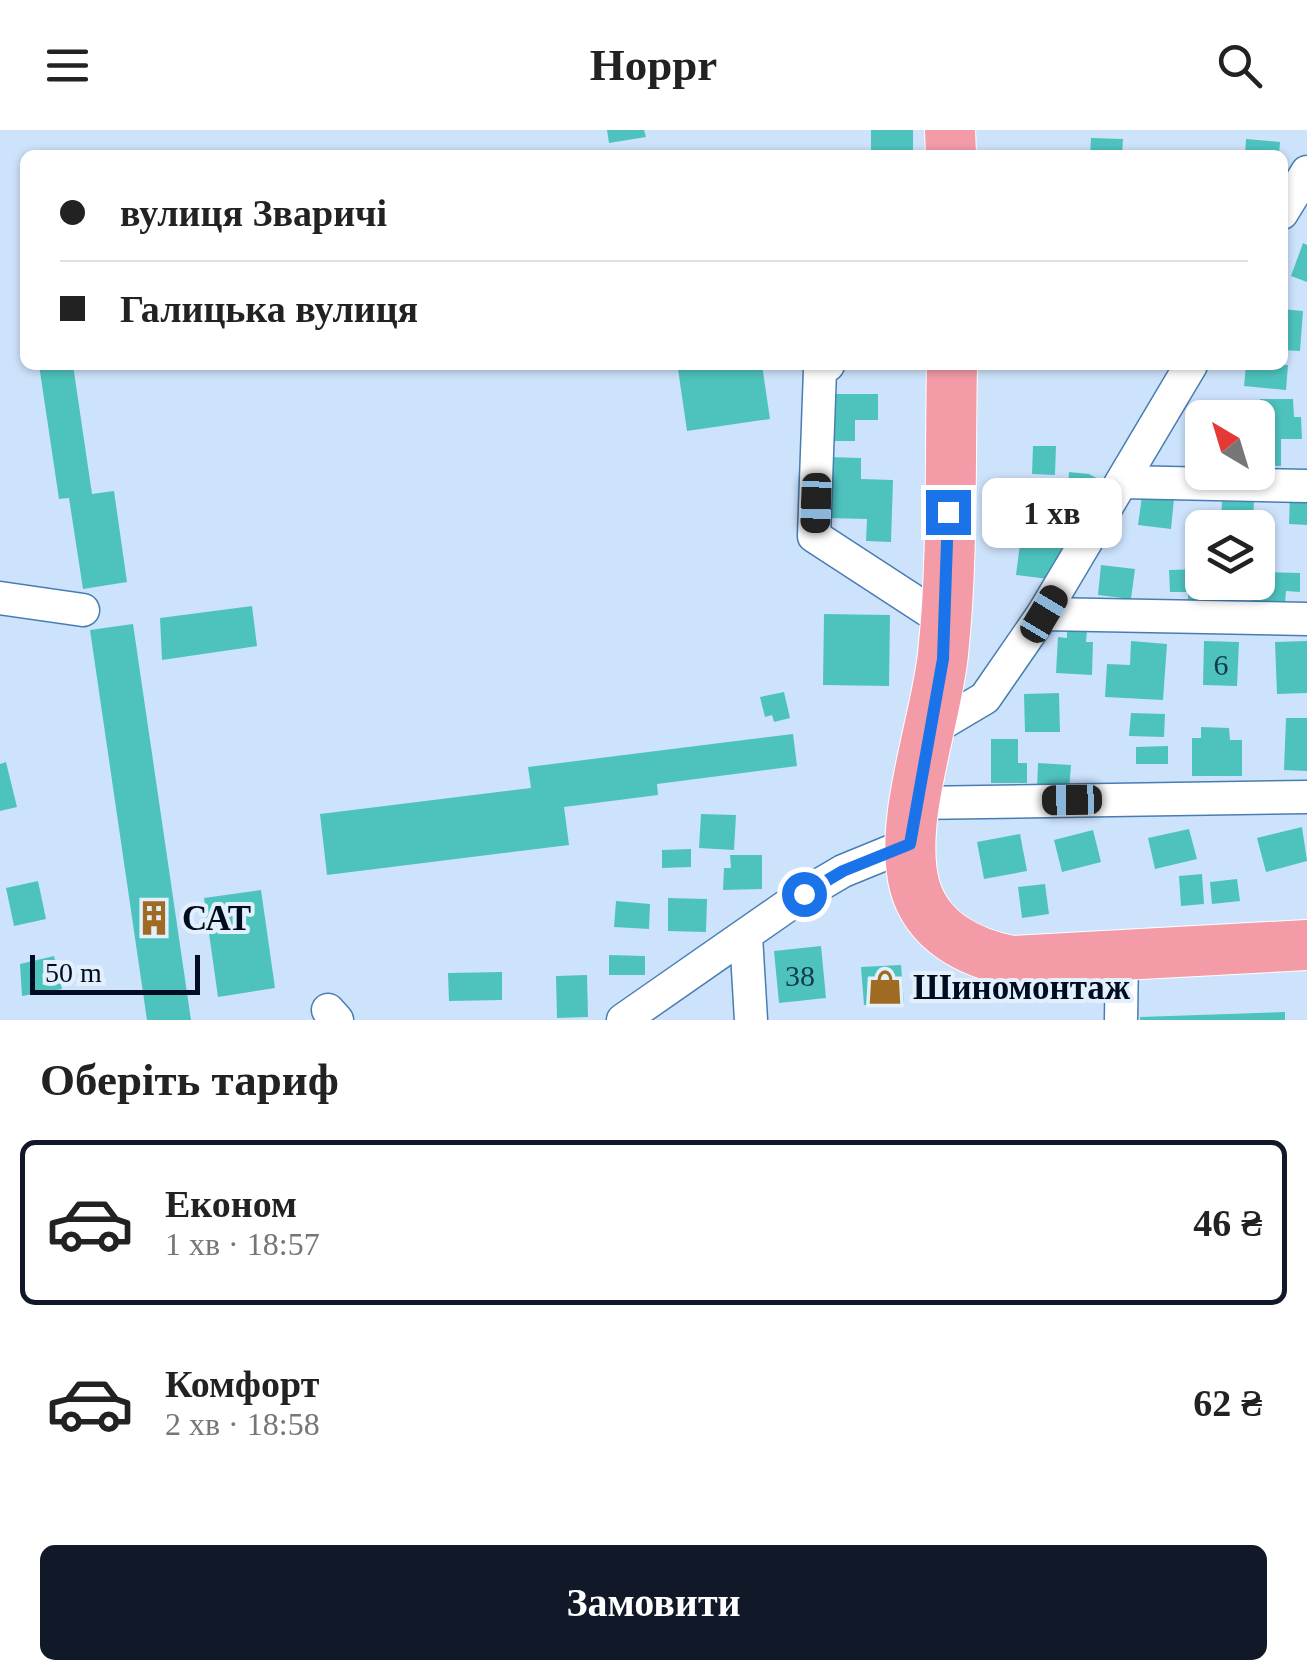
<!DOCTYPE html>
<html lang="uk">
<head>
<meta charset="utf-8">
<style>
	:root { --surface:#fff; --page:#f6f6f6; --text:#222; --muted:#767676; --line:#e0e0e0; --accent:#111827 }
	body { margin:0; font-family:Georgia,serif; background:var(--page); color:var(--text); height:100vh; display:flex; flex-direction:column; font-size:38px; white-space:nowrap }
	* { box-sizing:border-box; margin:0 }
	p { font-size:32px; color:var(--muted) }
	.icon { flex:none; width:55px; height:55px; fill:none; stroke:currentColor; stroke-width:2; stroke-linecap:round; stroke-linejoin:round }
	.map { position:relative; height:890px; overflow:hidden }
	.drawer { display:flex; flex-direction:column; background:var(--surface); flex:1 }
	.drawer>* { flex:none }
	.top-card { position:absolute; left:20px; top:20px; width:1268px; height:220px; border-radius:15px; box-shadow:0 2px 8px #0004; display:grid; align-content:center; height:220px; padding:0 40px; background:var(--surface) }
	.needle { width:65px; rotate:322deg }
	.fabs { position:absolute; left:1185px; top:270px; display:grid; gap:20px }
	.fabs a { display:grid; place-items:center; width:90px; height:90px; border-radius:15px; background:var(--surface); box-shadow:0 2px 8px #0004; font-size:50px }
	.scale { position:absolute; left:30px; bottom:25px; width:170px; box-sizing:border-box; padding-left:10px; border:5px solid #000c21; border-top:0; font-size:28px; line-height:35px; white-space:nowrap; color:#000c21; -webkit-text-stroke:8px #e4effc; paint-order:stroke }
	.end { position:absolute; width:45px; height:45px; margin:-22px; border:12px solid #1a73e8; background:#fff; box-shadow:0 0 0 5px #fff }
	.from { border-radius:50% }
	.bubble { position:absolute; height:70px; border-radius:15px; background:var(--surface); box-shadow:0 2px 8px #0004; font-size:32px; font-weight:700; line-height:70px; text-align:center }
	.car { position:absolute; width:30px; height:60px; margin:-30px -15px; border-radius:12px; box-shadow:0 0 8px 2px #0007; background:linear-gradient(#222 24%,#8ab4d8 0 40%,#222 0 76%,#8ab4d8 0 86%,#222 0) }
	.top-card b { display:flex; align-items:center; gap:35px; height:95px; font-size:38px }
	.top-card b+b { border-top:2px solid var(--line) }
	.top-card i { width:25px; height:25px; background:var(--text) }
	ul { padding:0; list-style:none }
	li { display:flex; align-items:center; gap:30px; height:165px; margin:0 20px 15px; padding:0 20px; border:5px solid transparent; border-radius:15px }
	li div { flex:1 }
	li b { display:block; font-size:38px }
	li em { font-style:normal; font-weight:700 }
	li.current { border-color:var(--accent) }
	li>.icon { width:90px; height:90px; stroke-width:1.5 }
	h2 { padding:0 40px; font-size:45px; line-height:120px }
	.cta { display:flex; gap:20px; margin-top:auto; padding:20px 40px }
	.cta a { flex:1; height:115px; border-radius:15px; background:var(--accent); color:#fff; font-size:40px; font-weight:700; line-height:115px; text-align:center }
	header { display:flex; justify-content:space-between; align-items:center; height:130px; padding:0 40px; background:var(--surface); font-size:45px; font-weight:700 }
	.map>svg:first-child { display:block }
	.building { fill:#4ec3be }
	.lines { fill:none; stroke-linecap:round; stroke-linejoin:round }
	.minor-casing { stroke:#487db4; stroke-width:35 }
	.highway-casing { stroke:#fff; stroke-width:52 }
	.minor { stroke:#fff; stroke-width:32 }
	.highway { stroke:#f39ca8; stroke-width:50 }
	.route { stroke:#1a73e8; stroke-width:12 }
	.labels { text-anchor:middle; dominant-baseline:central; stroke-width:8; stroke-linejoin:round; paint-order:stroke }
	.number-label { font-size:30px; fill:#143a48 }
	.poi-label { font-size:35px; font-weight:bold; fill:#000c21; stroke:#e4effc; text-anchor:start }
</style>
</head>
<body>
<header><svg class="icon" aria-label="menu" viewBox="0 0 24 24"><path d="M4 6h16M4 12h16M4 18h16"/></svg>Hoppr<svg class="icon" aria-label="search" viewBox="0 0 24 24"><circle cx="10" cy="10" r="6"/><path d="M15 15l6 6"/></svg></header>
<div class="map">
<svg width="1307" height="890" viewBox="0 0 1307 890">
	<rect width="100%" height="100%" fill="#cde3fc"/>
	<g class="building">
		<path d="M607,0H644L646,7L609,13Z"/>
		<rect x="871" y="0" width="42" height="20"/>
		<path d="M1091,8L1123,9L1122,25H1090Z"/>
		<path d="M1246,9L1280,12L1279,25H1245Z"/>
		<path d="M1303,113L1307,115V152L1291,146Z"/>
		<path d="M1282,179L1303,181L1300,221L1282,220Z"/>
		<path d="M39,235H73L92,364L114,361L127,452L83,459L69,368L59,369Z"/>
		<path d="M706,235H762L770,289L687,301L678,239Z"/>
		<path d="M1246,235H1288L1286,260L1244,256Z"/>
		<path d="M802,264H878V290H855V311H827L803,296Z"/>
		<path d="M1260,269H1293L1294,287H1301L1302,309H1281V336H1260Z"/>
		<path d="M1202,301V342H1189L1187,302Z"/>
		<path d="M1033,316H1056L1055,345L1032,344Z"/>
		<path d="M828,327L861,328V349L893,350L891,412L866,411L867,389L825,388Z"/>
		<path d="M1069,342L1089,344L1106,353L1081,396L1066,394Z"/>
		<path d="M1290,363L1307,364V395L1289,394Z"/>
		<path d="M1142,366L1174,369L1171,399L1138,395Z"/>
		<path d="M1222,369H1254L1253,398H1221Z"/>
		<path d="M1023,391L1080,397L1049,449L1016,445Z"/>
		<path d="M1101,435L1135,439L1131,469L1098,465Z"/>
		<path d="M1202,439V452H1232L1233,472H1188V462H1170L1169,440Z"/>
		<path d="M1258,442L1300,443V462L1286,461L1285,474L1252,473Z"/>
		<path d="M252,476L257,516L162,530L160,488Z"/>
		<path d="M824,484L890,485L889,556L823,555Z"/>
		<path d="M133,494L191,890H147L90,500Z"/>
		<path d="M1067,500H1087L1086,512H1093L1092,545L1056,543L1058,507L1067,508Z"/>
		<path d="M1131,511L1167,514L1163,570L1105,567L1107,534L1130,535Z"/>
		<path d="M1204,511L1239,512L1237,556L1203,555Z"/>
		<path d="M1307,511V563L1277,564L1275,512Z"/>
		<path d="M784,562L790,588L774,592L772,585L765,587L760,567Z"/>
		<path d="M1059,563L1060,602H1025L1024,564Z"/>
		<path d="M1131,583L1165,584L1164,607L1129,606Z"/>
		<path d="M1286,588H1307V641L1284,640Z"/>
		<path d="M1201,597L1229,598L1230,610H1242V646H1192V608H1201Z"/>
		<path d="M793,604L797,636L657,654L658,665L564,677L569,715L327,745L320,684L531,658L528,637Z"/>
		<path d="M991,609H1018V633H1027V653H991Z"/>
		<path d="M1168,616V634H1136V617Z"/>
		<path d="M6,632L17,677L0,681V634Z"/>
		<path d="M1038,633L1071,635L1069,660L1037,658Z"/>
		<path d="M701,684L736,685L734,720L699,718Z"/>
		<path d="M1302,697L1307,731L1266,742L1257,708Z"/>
		<path d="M1189,699L1197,729L1155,739L1148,708Z"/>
		<path d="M1093,700L1101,732L1062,742L1054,710Z"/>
		<path d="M1020,704L1027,741L984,749L977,712Z"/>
		<path d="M691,719V737L662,738V720Z"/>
		<path d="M730,725H762V759L723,760L724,738H731Z"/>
		<path d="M1202,744L1204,774L1181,776L1179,746Z"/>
		<path d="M1237,749L1240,771L1212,774L1210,752Z"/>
		<path d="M38,751L46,789L14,796L6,758Z"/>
		<path d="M1045,754L1049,784L1022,788L1018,757Z"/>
		<path d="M261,760L275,858L218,867L204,768Z"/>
		<path d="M668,768L707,769L706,802L668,801Z"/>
		<path d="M616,771L650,774L649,799L614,797Z"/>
		<path d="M821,816L826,868L779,873L774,821Z"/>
		<path d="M609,825L645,826V845H609Z"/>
		<path d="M54,826L62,859L22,866L20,834Z"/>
		<path d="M901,835L904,873L864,875L861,837Z"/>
		<path d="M502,842V870L449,871L448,843Z"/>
		<path d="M587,845L588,887L557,888L556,846Z"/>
		<path d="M1285,882V890H1140V887Z"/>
	</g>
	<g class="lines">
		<defs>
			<g id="minor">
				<path d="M1282,83L1307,42"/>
				<path d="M828,235L820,240L814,406L946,492"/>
				<path d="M1122,352L1307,356"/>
				<path d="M0,468L83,480"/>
				<path d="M1043,484L1307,489"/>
				<path d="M931,600L985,568L1043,484L1191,235"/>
				<path d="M916,673L1307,667"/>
				<path d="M746,806L751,890"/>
				<path d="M328,880L337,890"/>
				<path d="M623,890L804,764L843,741L909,714"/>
				<path d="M1121,890L1122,825"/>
			</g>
			<g id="highway">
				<path d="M950,0L951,25"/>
				<path d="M952,235C950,331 953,429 943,524C936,592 897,693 915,757C928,802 970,823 1012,831L1307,815"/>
			</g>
		</defs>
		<use href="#minor" class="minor-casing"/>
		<use href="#highway" class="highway-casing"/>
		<use href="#minor" class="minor"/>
		<use href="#highway" class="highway"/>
	</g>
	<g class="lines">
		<path class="route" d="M804,764L843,741L910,714L943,529L948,382"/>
	</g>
	<defs>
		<symbol id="building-bare" viewBox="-9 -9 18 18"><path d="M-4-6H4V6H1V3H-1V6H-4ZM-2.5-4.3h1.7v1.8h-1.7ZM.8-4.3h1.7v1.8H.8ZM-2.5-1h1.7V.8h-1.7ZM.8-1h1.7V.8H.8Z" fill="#9f6b22" stroke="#e4effc" stroke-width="2.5" paint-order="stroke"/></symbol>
		<symbol id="shop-bare" viewBox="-9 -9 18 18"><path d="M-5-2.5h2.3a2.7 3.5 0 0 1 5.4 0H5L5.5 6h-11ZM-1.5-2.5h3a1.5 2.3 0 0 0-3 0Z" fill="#9f6b22" stroke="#e4effc" stroke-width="2.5" paint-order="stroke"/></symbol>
	</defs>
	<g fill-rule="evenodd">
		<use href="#building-bare" x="129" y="763" width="50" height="50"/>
		<use href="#shop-bare" x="860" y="832" width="50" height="50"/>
	</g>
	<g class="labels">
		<g class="number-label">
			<text x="1221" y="534">6</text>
			<text x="800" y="845">38</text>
		</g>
		<g class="poi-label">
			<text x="182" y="788">САТ</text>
			<text x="913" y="857">Шиномонтаж</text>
		</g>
	</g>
</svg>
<div class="fabs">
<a><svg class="needle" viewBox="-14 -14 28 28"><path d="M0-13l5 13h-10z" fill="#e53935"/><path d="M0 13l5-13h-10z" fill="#767676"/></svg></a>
<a><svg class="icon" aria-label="layers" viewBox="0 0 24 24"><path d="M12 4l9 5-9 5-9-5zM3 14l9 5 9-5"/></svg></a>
</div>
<div class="scale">50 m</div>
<i class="end from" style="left:804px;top:764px"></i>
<i class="end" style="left:948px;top:382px"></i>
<div class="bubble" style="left:982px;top:348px;width:140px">1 хв</div>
<i class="car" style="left:816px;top:373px;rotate:182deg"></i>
<i class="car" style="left:1044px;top:484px;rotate:31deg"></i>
<i class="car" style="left:1072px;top:670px;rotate:269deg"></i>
<div class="top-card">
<b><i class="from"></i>вулиця Зваричі</b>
<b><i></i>Галицька вулиця</b>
</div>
</div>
<section class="drawer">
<h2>Оберіть тариф</h2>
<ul>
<li class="current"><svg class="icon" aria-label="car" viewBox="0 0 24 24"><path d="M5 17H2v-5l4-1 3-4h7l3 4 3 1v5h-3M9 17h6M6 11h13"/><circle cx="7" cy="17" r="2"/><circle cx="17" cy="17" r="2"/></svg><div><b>Економ</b><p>1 хв · 18:57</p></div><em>46 ₴</em></li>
<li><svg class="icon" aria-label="car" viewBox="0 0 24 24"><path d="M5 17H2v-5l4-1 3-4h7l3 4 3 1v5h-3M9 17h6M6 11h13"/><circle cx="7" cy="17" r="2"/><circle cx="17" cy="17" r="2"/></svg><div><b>Комфорт</b><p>2 хв · 18:58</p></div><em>62 ₴</em></li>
</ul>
<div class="cta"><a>Замовити</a></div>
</section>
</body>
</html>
